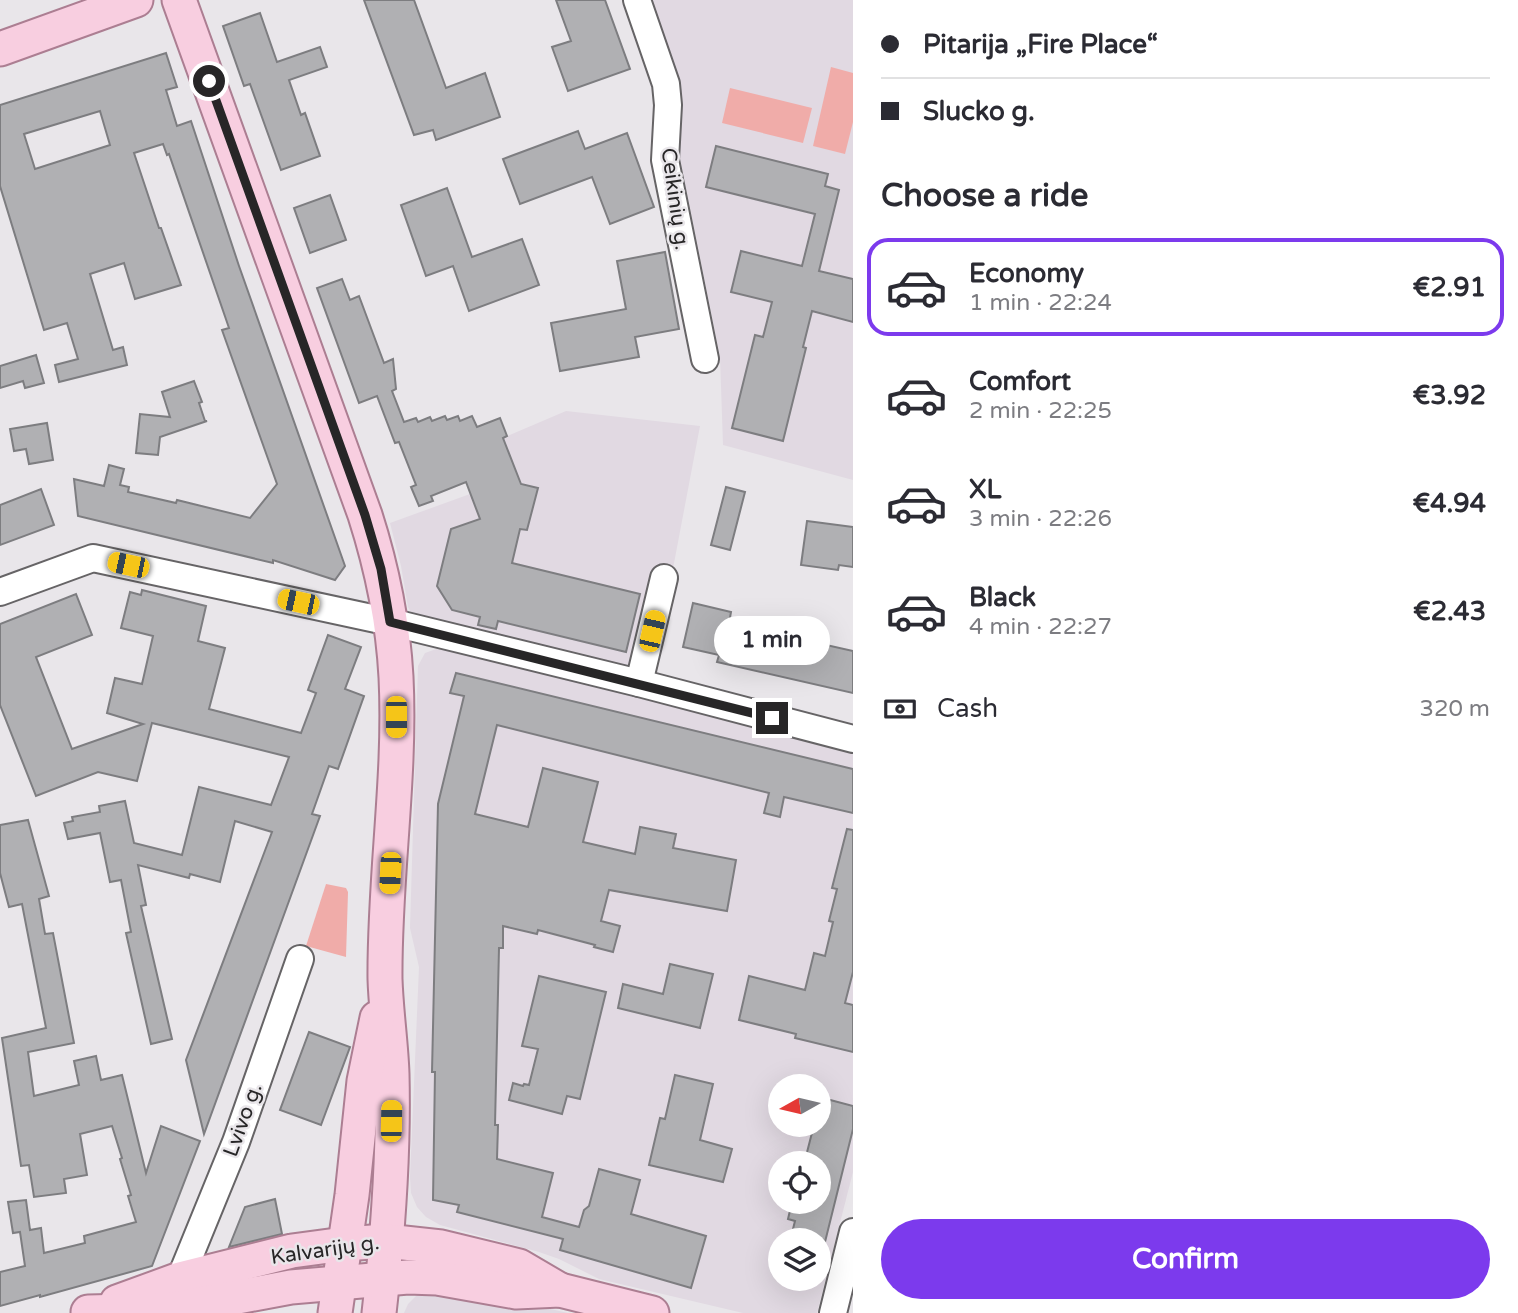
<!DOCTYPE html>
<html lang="en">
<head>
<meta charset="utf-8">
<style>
	:root { --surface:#fff; --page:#f7f7f7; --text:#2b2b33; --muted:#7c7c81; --line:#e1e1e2; --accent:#7c3aed }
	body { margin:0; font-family:"Varela Round",sans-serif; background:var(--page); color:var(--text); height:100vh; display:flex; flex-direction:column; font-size:26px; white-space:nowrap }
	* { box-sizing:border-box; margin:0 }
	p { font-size:23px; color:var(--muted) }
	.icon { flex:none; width:38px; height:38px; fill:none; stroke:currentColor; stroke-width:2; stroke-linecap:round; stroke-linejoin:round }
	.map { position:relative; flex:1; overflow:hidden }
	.details { display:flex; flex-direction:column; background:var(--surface); width:665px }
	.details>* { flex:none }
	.top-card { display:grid; align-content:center; height:154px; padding:0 28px; background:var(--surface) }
	.needle { width:46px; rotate:262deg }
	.buttons { position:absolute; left:768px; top:1074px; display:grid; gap:14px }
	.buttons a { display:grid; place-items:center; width:63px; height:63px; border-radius:50%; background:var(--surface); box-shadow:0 7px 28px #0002; font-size:35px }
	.end { position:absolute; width:32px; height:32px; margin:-16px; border:9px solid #272627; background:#fff; box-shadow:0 0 0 4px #fff }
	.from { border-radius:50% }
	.bubble { position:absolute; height:49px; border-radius:24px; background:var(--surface); box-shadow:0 7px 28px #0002; font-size:23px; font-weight:700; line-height:49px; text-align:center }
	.car { position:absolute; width:21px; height:42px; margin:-21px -10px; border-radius:9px; box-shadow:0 0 5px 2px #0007; background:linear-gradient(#f5c518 24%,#345 0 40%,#f5c518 0 76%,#345 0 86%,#f5c518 0) }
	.top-card b { display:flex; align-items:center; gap:24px; height:66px; font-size:26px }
	.top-card b+b { border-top:2px solid var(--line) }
	.top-card i { width:18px; height:18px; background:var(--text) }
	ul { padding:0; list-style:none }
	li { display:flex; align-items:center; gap:21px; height:98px; margin:0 14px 10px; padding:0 14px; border:4px solid transparent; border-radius:21px }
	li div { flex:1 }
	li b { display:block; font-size:26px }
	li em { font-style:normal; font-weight:700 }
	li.current { border-color:var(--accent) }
	li>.icon { width:63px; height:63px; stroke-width:1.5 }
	h2 { padding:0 28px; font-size:32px; line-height:84px }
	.pay { display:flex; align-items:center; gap:18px; height:77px; padding:0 28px; font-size:26px }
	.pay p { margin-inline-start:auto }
	.action { display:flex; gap:14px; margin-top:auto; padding:14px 28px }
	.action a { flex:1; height:80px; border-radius:42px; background:var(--accent); color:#fff; font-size:28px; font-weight:700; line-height:80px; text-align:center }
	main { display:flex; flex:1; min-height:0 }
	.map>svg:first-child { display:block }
	.built { fill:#e1d9e2; fill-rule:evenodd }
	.green { fill:#f0aca9 }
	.building { fill:#b0b0b3; stroke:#7d7d80; stroke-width:2; fill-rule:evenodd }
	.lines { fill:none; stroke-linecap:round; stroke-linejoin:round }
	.minor-casing { stroke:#666466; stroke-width:30 }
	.major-casing { stroke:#ac7e92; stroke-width:37 }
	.minor { stroke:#fff; stroke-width:26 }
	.major { stroke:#f8cee0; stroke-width:33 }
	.route { stroke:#272627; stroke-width:9 }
	.labels { text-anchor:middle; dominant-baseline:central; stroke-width:5; stroke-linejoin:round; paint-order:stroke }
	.street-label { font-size:21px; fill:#272627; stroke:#e9e6ea }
</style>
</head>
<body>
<main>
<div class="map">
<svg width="853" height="1313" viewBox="0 0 853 1313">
	<rect width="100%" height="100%" fill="#e9e6ea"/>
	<g class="built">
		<path d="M648,0H853V480L723,445L720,357L680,158L681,91Z"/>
		<path d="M566,411L700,426L653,674L414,618L408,607L401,566L390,523L470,494L491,443Z"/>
		<path d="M442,647L853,750V1172L817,1313H743L599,1279L559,1259L539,1252L440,1225L426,1217L417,1207L411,1193L410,1177L419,967L410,928L418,666L425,653ZM780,1087H819V1125H780ZM780,1164H819V1202H780ZM780,1241H819V1279H780Z"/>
		<path d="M429,1290L481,1293L568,1313H404L408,1304L417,1295Z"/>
	</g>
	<g class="green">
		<path d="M831,67L853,73V122L845,154L813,146Z"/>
		<path d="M730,88L812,108L803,143L722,123Z"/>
		<path d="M326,884L346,888L348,892L346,957L306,946Z"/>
	</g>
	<g class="building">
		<path d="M364,0H414L446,88L485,73L500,117L436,140L433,130L414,135Z"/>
		<path d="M556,0H605L630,69L568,91L552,47L571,41Z"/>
		<path d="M260,13L277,62L320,47L327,67L289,80L301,115L305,113L320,156L281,170L250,84L244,86L223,26Z"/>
		<path d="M166,53L177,87L166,90L177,126L191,121L239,266L345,566L335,580L273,560V563L78,516L74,479L104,486L109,465L124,469L120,485L129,487L128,492L176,503L177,500L250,518L277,484L222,330L229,328L169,154L167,155L163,144L134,153L159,228H161L181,285L135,299L124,263L90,274L113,350L123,347L127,365L59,382L55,365L78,359L67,323L44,330L0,186V105ZM100,111L110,145L35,169L24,134Z"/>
		<path d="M578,131L585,149L627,133L654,207L610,224L592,177L520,204L503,159Z"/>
		<path d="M716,146L828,174L825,186L839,190L819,271L853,279V322L812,311L803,347L806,348L783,441L732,428L755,335L763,337L772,302L731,292L741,251L802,266L815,214L706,187Z"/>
		<path d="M447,188L472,257L522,239L539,285L469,311L453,266L426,276L401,205Z"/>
		<path d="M330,195L346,240L310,253L294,208Z"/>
		<path d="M665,252L679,329L635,337L639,357L560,371L551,323L626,309L617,261Z"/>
		<path d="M342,279L350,300L359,296L384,363L393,359L396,389L392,391L404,422L416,418L418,422L430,417L432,421L445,416L447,420L458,416L460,421L472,416L477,427L500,418L507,436L503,438L521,484L538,488L527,530L520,529L512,563L640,594L626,652L498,621L496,629L478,625L480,617L452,610L437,586L451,529L480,519L466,482L431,496L433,501L419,506L411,487L416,485L399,442L395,443L377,396L359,403L317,288Z"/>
		<path d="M36,355L44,383L25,388L23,381L0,388V366Z"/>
		<path d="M194,381L202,402L199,403L205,421H207L160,437L158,455L136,453L140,414L170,417L162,392Z"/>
		<path d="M47,423L53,460L29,464L26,449L14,451L10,429Z"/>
		<path d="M726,487L745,492L730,550L711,545Z"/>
		<path d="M41,489L54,525L0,545V505Z"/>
		<path d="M807,521L853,527V567L839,565L838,570L801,565Z"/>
		<path d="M142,590L206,606L198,641L225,648L209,709L301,733L316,693L308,690L328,635L361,647L345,689L364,696L338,769L329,766L312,814L320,816L204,1134L186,1060L272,832L235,821L220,882L190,874L189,878L138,865L146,905L141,906L172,1039L151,1044L126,933L131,932L121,880L110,882L100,833L68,839L64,823L73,821L72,817L100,812L99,806L125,801L134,843L182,855L199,787L271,805L289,757L152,723L137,781L98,772L36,796L0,705V624L76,594L92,635L36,657L72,749L143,724L107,713L115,678L142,684L153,636L121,628L130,592L141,595Z"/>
		<path d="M693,603L731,612L729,623L853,651V693L717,662L719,655L683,647Z"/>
		<path d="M456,673L853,769V813L784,797L780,817L764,813L769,793L497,725L475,814L528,827L543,768L598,782L583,842L635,854L640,827L676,834L673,848L736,860L727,911L609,890L601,921L620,926L613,952L594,947L595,945L538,930L537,934L503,926V948H499L495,1125H498L497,1159L553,1173L542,1217L579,1227L584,1210L589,1206L599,1169L640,1180L631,1214L706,1236L691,1288L560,1250L563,1239L457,1212L459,1205L433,1200L435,1072H432L438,804L464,696L450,693Z"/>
		<path d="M28,820L49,896L39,899L45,934L53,933L74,1043L28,1052L34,1096L79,1085L74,1061L96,1056L101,1080L122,1075L146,1173L161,1126L200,1141L152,1266L40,1297V1295L0,1306V1272L25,1266L20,1232L13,1233L8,1202L26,1200L30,1230L41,1228L44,1253L85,1243L84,1236L136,1222L128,1196L131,1195L120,1159L122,1158L112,1126L80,1134L87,1175L64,1179L66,1193L34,1197L29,1165L21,1166L2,1038L46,1028L22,904L9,907L0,873V825Z"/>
		<path d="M847,829L853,830V972L845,1003L853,1005V1052L795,1038L796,1034L739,1020L749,976L805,990L814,953L825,956L833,922L829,921L837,889L832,888Z"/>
		<path d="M670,964L713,974L700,1028L618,1008L623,984L663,994Z"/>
		<path d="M539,976L606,992L580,1099L567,1096L562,1114L509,1100L513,1083L523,1086L524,1084L529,1085L538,1049L522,1046Z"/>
		<path d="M309,1032L350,1047L321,1125L280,1110Z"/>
		<path d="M675,1075L713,1084L700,1140L732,1149L723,1182L649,1165L660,1118L665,1119Z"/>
		<path d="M819,1097L853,1106V1129L825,1242L790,1241L795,1221L788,1219L792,1202H819V1164H804L814,1125H819Z"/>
		<path d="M275,1199L282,1234L229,1247L245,1207Z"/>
	</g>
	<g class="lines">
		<defs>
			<g id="minor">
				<path d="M637,0L666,84L668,105L665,160L705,359"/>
				<path d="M0,592L93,558L390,622L639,683L853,739"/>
				<path d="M639,683L664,578"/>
				<path d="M180,1279L236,1142L300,959"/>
				<path d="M833,1313L853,1232"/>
			</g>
			<g id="major">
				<path d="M179,0L365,515C382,568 393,621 396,677C401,777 384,878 385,979C386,1011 391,1043 392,1074C394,1154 388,1234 379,1313"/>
				<path d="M0,49L136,0"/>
				<path d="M117,1302L180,1279L292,1251L344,1244L386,1241L441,1247L519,1266L560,1290"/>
				<path d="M88,1312L168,1310L291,1287L408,1277L437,1278L516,1292L560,1290L652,1313"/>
				<path d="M335,1313L352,1195L364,1081L377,1018"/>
			</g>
		</defs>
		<use href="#minor" class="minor-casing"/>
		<use href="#major" class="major-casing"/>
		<use href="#minor" class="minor"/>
		<use href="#major" class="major"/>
	</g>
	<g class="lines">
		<path class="route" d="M209,81L365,515L381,569L390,622L772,718"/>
	</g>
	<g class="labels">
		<g class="street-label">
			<text transform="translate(675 199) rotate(82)">Ceikinių g.</text>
			<text transform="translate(243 1120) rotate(-70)">Lvivo g.</text>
			<text transform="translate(325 1250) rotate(-8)">Kalvarijų g.</text>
		</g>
	</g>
</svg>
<div class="buttons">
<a><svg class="needle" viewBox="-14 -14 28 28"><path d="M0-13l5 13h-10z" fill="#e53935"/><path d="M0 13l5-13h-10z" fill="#7c7c81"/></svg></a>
<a><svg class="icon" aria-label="locate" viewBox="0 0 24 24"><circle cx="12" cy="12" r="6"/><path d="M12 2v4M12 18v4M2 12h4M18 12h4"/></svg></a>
<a><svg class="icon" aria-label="layers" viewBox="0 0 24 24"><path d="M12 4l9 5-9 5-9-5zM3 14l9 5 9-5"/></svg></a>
</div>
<i class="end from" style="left:209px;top:81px"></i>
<i class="end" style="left:772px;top:718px"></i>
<div class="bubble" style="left:714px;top:616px;width:116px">1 min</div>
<i class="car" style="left:128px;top:565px;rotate:282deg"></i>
<i class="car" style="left:298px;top:602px;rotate:282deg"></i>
<i class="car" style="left:652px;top:631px;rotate:13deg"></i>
<i class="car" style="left:396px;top:717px;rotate:180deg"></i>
<i class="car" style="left:390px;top:873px;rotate:183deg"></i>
<i class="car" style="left:391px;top:1121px;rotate:1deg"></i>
</div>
<section class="details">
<div class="top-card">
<b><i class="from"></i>Pitarija „Fire Place“</b>
<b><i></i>Slucko g.</b>
</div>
<h2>Choose a ride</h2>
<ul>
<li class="current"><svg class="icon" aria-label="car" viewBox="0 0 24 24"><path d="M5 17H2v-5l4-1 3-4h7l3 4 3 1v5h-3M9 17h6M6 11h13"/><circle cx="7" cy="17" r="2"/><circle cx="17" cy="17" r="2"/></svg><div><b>Economy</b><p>1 min · 22:24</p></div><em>€2.91</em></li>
<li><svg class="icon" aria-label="car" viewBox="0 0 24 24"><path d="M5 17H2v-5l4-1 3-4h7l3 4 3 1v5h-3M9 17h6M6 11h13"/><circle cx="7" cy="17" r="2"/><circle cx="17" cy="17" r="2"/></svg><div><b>Comfort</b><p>2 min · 22:25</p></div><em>€3.92</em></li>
<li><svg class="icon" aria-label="car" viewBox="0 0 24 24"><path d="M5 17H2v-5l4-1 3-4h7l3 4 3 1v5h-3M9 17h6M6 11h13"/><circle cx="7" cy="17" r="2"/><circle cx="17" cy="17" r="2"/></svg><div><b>XL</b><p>3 min · 22:26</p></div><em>€4.94</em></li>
<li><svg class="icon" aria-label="car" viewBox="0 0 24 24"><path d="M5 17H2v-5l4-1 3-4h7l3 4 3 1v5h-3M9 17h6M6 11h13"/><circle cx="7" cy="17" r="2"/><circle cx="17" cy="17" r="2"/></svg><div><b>Black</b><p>4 min · 22:27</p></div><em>€2.43</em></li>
</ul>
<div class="pay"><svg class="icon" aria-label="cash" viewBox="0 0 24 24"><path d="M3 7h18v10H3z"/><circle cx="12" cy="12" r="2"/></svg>Cash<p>320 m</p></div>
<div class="action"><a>Confirm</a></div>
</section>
</main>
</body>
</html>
